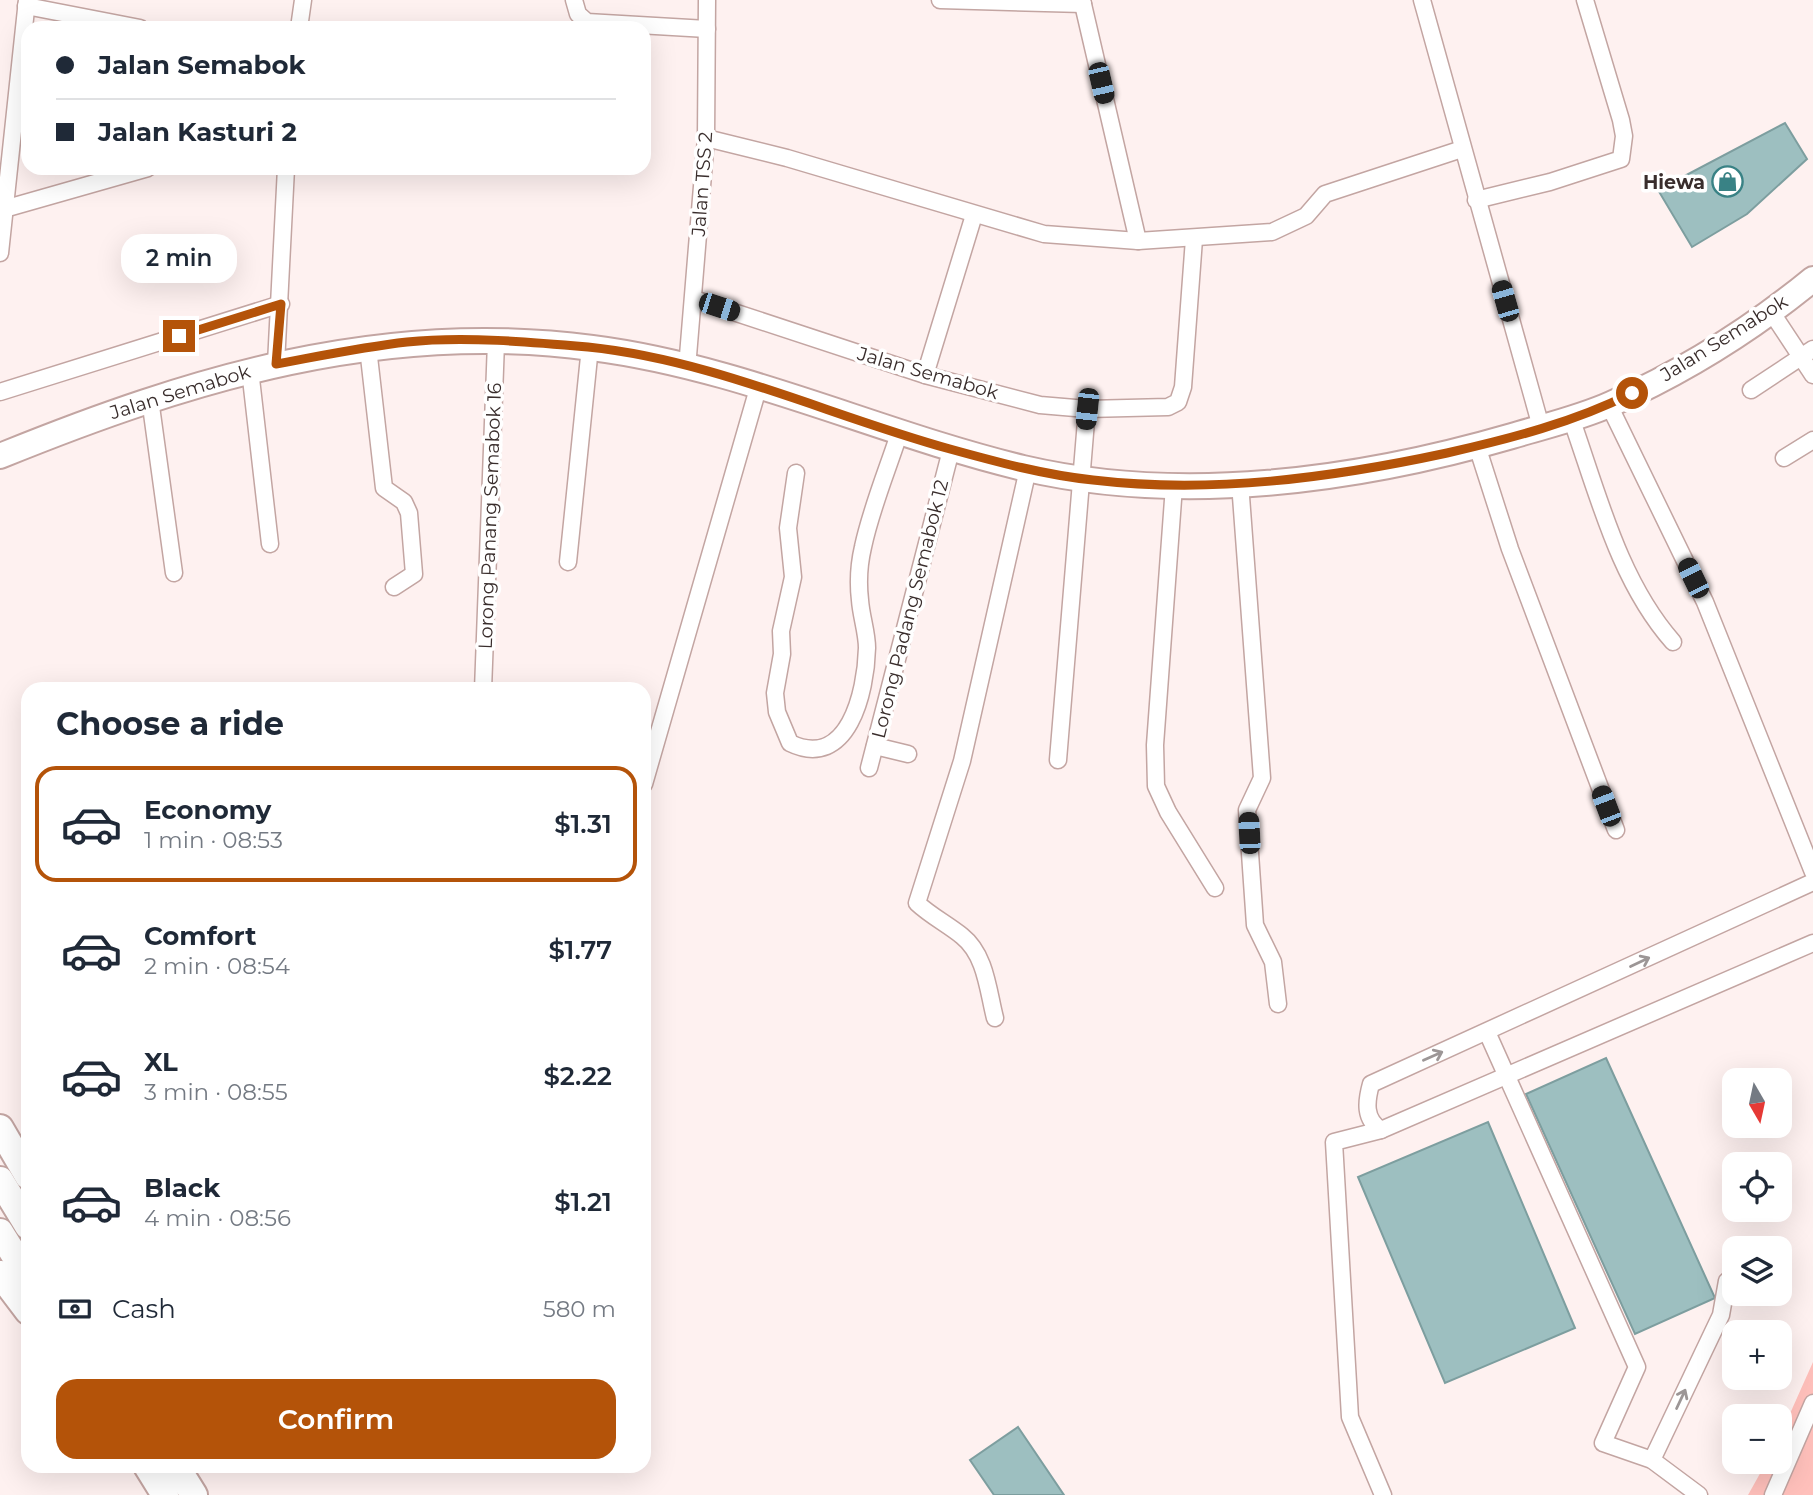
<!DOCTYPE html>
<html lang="en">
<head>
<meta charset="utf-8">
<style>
	:root { --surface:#fff; --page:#f6f6f7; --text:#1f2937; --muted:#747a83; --line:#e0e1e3; --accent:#b45309 }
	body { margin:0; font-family:Montserrat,sans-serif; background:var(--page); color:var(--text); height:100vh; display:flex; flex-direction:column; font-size:26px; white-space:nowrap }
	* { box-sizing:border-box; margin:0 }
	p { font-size:23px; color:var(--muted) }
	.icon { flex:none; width:38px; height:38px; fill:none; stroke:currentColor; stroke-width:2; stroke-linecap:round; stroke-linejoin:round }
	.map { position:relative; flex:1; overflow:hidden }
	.side { position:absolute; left:21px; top:682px; width:630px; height:791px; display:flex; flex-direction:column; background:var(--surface); border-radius:21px; box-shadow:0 7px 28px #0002 }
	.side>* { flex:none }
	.guide { position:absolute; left:21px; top:21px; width:630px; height:154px; border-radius:21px; box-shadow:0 7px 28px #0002; display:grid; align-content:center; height:154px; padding:0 35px; background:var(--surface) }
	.needle { width:46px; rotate:171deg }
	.controls { position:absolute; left:1722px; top:1068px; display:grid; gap:14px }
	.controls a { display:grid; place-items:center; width:70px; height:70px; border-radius:14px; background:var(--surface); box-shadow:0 7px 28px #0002; font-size:35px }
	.end { position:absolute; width:32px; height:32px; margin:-16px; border:9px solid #b45309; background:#fff; box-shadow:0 0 0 4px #fff }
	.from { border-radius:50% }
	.bubble { position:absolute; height:49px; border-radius:21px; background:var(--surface); box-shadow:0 7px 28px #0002; font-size:23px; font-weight:600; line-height:49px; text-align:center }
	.car { position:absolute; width:21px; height:42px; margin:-21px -10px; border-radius:9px; box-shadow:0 0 5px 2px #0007; background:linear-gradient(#222 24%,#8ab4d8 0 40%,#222 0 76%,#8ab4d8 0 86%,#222 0) }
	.guide b { display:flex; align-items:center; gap:24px; height:66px; font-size:26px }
	.guide b+b { border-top:2px solid var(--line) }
	.guide i { width:18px; height:18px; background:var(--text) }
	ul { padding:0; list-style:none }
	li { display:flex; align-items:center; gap:21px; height:116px; margin:0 14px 10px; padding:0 21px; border:4px solid transparent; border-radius:21px }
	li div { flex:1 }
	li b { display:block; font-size:26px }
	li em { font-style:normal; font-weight:600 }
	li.selected { border-color:var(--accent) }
	li>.icon { width:63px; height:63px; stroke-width:1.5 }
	h2 { padding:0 35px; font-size:32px; line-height:84px }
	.pay { display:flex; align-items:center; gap:18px; height:77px; padding:0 35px; font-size:26px }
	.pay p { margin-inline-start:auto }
	.action { display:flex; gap:14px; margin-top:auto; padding:14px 35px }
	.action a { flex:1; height:80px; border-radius:21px; background:var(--accent); color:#fff; font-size:28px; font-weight:600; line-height:80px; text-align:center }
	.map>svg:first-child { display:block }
	.green { fill:#ffc0bb }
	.building { fill:#9dbfc0; stroke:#7d9e9f; stroke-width:2 }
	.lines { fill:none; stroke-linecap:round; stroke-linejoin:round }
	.minor-casing { stroke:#c3a5a2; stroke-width:19 }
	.primary-casing { stroke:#c3a5a2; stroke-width:28 }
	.trunk-casing { stroke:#c3a5a2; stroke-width:30 }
	.minor { stroke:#fff; stroke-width:16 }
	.primary { stroke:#fff; stroke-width:24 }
	.trunk { stroke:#fff; stroke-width:26 }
	.oneway { stroke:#9c9696 }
	.route { stroke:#b45309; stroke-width:9 }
	.labels { text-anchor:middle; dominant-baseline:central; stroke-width:7; stroke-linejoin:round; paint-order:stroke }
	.poi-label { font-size:19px; font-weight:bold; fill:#392d2c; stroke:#fff; text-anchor:end }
	.street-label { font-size:19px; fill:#392d2c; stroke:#fff }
</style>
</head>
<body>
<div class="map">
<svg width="1813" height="1495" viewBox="0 0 1813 1495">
	<rect width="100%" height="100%" fill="#fef1f0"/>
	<path class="green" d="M1813,1362V1495H1748L1767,1461H1780V1436Z"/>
	<g class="building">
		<path d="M1785,123L1807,159L1747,214L1692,247L1658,190Z"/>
		<path d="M1606,1058L1715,1298L1635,1334L1526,1094Z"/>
		<path d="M1488,1122L1575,1328L1445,1383L1358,1177Z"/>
		<path d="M1018,1427L1064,1495H994L970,1460Z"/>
	</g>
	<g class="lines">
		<defs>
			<g id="minor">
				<path d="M574,0L578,14L587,22L707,29"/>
				<path d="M940,0L1083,4"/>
				<path d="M1082,0L1138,241"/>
				<path d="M1422,0L1541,427"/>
				<path d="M26,6L140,28"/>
				<path d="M299,28L303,0"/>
				<path d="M706,138L787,158L1044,234L1138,241L1272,232L1306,216L1325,194L1462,149"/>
				<path d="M1476,200L1550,182L1621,159L1624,136L1621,120L1585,0"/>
				<path d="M4,209L148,168"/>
				<path d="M0,253L27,0"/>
				<path d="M694,299L925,375L1040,405L1087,409L1168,407L1178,402L1183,387L1194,239"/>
				<path d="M1772,313L1813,375"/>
				<path d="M368,348L384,488L404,502L409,513L414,574L394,587"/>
				<path d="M276,364L286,168"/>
				<path d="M687,368L706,138L707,0"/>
				<path d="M250,370L270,544"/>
				<path d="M925,375L974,215"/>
				<path d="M1751,390L1813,349"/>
				<path d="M0,392L281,304"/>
				<path d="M150,399L174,573"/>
				<path d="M1609,405L1705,602L1813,872"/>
				<path d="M1571,418C1598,494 1619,581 1673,642"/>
				<path d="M1477,446L1510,549L1616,830"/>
				<path d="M1784,458L1813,440"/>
				<path d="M796,473L788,528L793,577L781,631L782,654L775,693L777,712L790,743C848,771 866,692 867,648C867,632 861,616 860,600C858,583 859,564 863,547C871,509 887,471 899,434"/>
				<path d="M1240,483L1262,778L1247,810L1255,925L1273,962L1278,1004"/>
				<path d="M1174,486L1155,745L1156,786L1168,812L1215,888"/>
				<path d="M568,562L590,347"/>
				<path d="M483,690L496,342"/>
				<path d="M875,746L908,754"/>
				<path d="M1058,760L1087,409"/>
				<path d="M869,768L951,450"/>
				<path d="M644,784L759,385"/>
				<path d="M995,1018C988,991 986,955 962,936C947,924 931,916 917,903L962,761L1028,469"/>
				<path d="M1487,1032L1637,1367L1603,1443L1652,1460L1699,1495"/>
				<path d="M1381,1130C1364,1119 1366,1102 1371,1084L1813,882"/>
				<path d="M1652,1460L1721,1315L1727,1281"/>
				<path d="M1383,1495L1350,1417L1334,1142L1381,1130L1813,943"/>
				<path d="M1773,1495L1813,1403"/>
			</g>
			<path id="primary" d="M0,456C192,378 382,320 592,348C741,367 878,433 1023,468C1181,505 1357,481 1512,436C1545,426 1580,418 1611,404C1683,372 1752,329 1813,279"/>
			<g id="trunk">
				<path d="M0,1128L28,1176"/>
				<path d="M0,1180L28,1226"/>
				<path d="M0,1232L28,1277"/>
				<path d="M0,1274L28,1311"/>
				<path d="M147,1466L165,1495"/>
				<path d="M176,1466L194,1495"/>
			</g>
		</defs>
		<use href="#minor" class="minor-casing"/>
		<use href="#primary" class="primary-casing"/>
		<use href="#trunk" class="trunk-casing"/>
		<use href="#minor" class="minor"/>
		<use href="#primary" class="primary"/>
		<use href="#trunk" class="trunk"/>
	</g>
	<defs><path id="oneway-shaft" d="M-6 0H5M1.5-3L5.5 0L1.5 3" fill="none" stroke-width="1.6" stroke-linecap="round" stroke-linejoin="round" transform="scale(1.75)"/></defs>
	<g class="oneway">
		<use href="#oneway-shaft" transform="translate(1640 962) rotate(-25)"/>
		<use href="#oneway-shaft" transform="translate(1433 1056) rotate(-24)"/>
		<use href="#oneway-shaft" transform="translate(1681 1399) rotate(-65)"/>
	</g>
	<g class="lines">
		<path class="route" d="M179,336L281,304L276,364C320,356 363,347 407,342C463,336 532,342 588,347C714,360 830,416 950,449C997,462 1045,475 1093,480C1211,494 1331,478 1447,453C1509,439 1575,422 1632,393"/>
	</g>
	<defs>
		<symbol id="shop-ring" viewBox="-11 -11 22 22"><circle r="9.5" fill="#fff" stroke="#398285" stroke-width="1.5"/><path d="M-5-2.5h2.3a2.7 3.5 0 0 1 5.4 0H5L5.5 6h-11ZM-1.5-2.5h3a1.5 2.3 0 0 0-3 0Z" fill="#398285"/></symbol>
	</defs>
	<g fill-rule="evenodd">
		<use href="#shop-ring" x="1710" y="164" width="35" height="35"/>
	</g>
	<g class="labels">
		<g class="poi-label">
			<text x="1705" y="182">Hiewa</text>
		</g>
		<g class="street-label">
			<text transform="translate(702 184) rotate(-86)">Jalan TSS 2</text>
			<text transform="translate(1724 338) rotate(-32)">Jalan Semabok</text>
			<text transform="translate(928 373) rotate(16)">Jalan Semabok</text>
			<text transform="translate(180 392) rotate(-17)">Jalan Semabok</text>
			<text transform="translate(490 516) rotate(-88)">Lorong Panang Semabok 16</text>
			<text transform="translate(910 609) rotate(-76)">Lorong Padang Semabok 12</text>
		</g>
	</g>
</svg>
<div class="controls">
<a><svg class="needle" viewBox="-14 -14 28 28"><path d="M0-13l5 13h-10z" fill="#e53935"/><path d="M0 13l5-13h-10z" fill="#747a83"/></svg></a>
<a><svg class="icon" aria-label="locate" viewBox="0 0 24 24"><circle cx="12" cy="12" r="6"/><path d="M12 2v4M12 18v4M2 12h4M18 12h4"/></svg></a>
<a><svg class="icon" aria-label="layers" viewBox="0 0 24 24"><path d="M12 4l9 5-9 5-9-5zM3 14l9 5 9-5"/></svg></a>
<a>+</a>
<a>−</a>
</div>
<i class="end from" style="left:1632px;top:393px"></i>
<i class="end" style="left:179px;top:336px"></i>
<div class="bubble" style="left:121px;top:234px;width:116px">2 min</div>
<i class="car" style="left:1101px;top:83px;rotate:167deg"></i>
<i class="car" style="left:1505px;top:301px;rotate:344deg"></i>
<i class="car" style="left:719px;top:307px;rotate:108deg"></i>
<i class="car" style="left:1087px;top:409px;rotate:186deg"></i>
<i class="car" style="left:1693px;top:578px;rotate:334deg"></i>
<i class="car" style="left:1606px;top:806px;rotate:339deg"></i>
<i class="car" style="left:1249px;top:833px;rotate:357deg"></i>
<div class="guide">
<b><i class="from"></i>Jalan Semabok</b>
<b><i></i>Jalan Kasturi 2</b>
</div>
<section class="side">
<h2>Choose a ride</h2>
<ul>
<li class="selected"><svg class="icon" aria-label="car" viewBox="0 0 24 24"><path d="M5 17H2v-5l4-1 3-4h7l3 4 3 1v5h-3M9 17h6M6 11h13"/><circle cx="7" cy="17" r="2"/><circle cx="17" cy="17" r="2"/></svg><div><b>Economy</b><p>1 min · 08:53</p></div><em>$1.31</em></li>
<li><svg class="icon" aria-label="car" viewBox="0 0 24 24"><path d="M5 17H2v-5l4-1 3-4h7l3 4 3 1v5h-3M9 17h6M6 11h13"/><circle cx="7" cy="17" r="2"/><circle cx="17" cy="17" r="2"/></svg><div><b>Comfort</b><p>2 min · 08:54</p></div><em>$1.77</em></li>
<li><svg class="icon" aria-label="car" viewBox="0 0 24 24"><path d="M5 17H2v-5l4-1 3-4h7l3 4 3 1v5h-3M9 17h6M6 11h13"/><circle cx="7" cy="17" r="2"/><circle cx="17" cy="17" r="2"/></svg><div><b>XL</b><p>3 min · 08:55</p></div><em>$2.22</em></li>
<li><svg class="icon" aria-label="car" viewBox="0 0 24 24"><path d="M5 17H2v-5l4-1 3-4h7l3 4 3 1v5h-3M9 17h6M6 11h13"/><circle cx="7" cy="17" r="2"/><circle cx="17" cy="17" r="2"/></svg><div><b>Black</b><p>4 min · 08:56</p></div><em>$1.21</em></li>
</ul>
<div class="pay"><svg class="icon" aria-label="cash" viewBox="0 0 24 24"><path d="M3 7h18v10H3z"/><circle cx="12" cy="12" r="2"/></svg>Cash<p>580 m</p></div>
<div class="action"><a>Confirm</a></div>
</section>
</div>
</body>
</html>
